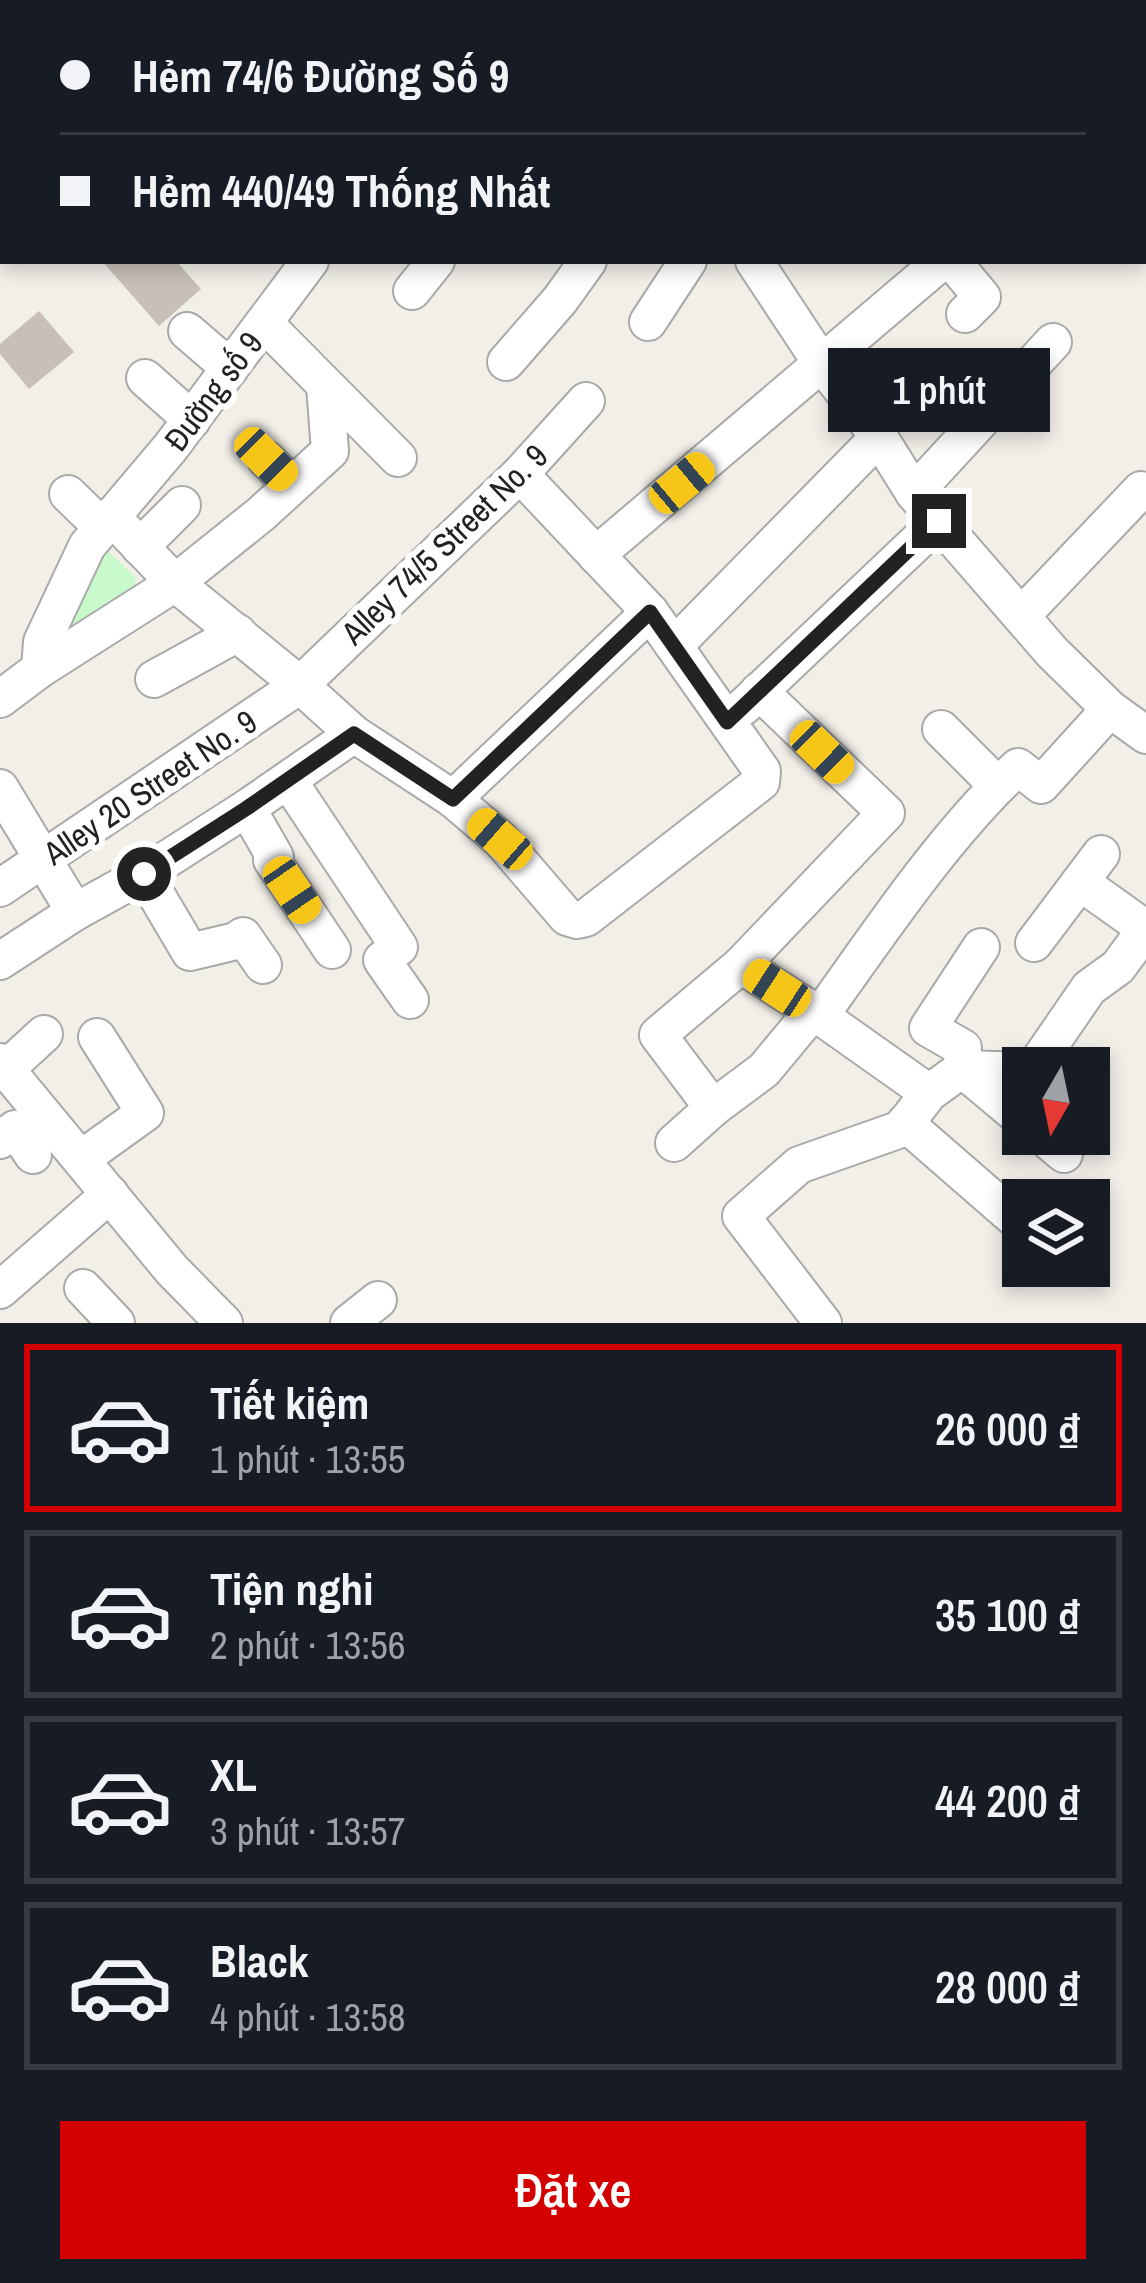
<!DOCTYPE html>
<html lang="vi">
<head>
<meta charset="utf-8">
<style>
	:root { --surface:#171b24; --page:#20242c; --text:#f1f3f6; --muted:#9ea1a6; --line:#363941; --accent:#d40000 }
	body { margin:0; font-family:"Archivo Narrow",sans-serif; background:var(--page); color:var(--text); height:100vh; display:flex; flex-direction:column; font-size:45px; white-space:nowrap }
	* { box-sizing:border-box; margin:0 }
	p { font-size:39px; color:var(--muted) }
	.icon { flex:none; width:66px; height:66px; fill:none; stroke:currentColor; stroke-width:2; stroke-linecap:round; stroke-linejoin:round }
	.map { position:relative; height:1323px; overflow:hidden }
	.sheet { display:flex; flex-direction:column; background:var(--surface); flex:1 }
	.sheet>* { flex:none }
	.hud { position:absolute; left:0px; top:0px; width:1146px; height:264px; box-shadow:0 6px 18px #0003; display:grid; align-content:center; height:264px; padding:0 60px; background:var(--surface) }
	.needle { width:78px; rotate:189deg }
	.buttons { position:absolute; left:1002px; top:1047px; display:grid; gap:24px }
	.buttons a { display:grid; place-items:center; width:108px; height:108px; border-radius:0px; background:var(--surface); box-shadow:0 6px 18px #0003; font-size:60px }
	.end { position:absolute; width:54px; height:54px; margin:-27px; border:15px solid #222; background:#fff; box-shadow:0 0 0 6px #fff }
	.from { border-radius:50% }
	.bubble { position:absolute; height:84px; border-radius:0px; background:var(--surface); box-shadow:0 6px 18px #0003; font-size:39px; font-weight:600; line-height:84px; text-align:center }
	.car { position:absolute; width:36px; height:72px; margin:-36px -18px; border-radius:15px; box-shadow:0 0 9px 3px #0007; background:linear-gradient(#f5c518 24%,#345 0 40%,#f5c518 0 76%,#345 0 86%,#f5c518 0) }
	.hud b { display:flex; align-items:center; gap:42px; height:114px; font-size:45px }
	.hud b+b { border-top:3px solid var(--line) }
	.hud i { width:30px; height:30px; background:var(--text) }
	ul { padding:21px 0 0; list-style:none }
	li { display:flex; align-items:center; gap:36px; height:168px; margin:0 24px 18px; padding:0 36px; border:6px solid var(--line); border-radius:0px }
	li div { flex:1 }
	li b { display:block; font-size:45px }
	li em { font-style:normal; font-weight:600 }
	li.current { border-color:var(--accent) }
	li>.icon { width:108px; height:108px; stroke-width:1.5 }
	.cta { display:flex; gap:24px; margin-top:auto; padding:24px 60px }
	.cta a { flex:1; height:138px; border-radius:0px; background:var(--accent); color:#fff; font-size:48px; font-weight:600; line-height:138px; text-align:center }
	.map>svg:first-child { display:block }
	.park { fill:#c8facc }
	.building { fill:#c7bfb8 }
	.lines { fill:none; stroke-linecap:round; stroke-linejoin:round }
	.minor-casing { stroke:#a9a9a9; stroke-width:40 }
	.minor { stroke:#fff; stroke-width:36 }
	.route { stroke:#222; stroke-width:15 }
	.labels { text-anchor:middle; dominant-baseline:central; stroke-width:12; stroke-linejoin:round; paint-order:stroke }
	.street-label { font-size:33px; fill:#222; stroke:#fff }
</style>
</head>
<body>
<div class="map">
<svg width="1146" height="1323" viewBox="0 0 1146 1323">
	<rect width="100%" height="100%" fill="#f2efe9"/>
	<path class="park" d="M97,549L107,550L136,578L134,589L62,637Z"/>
	<g class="building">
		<path d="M102,261H176L201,289L159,326Z"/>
		<path d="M39,311L74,352L29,389L0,354V344Z"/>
	</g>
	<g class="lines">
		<defs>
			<g id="minor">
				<path d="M102,0L106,3L109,0"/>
				<path d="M428,0L436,3"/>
				<path d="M476,0V3"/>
				<path d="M1081,0L1088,3"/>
				<path d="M1001,1L1002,0"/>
				<path d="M585,3V0"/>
				<path d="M632,3L633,0"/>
				<path d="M740,3L741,0"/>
				<path d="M1143,27L1146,28"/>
				<path d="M0,126L3,122"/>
				<path d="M0,173L3,175"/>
				<path d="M1143,181L1146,179"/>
				<path d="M754,261L822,364L879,437L914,493L1052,652L1110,709L1146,735"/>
				<path d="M952,261L982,297L965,314"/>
				<path d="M412,291L436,261"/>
				<path d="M648,322L688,261"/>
				<path d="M264,323L398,458"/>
				<path d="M187,331L230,368"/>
				<path d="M506,362L560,300L588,261"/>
				<path d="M145,378L192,420"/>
				<path d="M325,385L330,451L261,514L175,583L300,685L354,734L453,799L500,839L567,917L577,920L586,918L761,782L762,771L650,612L520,474"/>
				<path d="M266,459L292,485"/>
				<path d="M914,493L1053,342"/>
				<path d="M68,494L102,527"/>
				<path d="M140,547L182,505"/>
				<path d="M596,555L942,261"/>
				<path d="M1021,616L1141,490"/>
				<path d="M674,646L879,437"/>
				<path d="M40,669L175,583L111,516"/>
				<path d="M154,679L238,633"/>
				<path d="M0,699L40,669L42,642L87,546L170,448L310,261"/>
				<path d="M743,707L939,521"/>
				<path d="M941,729L998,786L1018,767L1041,785L1110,709"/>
				<path d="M288,780L399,947L382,960L410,1000"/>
				<path d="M0,788L75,912"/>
				<path d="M453,799L650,612"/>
				<path d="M247,808L275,857L272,860L332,950"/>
				<path d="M144,874L190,952L236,941L243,936L263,965"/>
				<path d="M1080,882L1146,929"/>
				<path d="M0,888L300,685L520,474L586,401"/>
				<path d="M1034,943L1101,854"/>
				<path d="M981,947L928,1028L963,1048L962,1069L1023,1120"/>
				<path d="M0,961L75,912L144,874L247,808L354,734"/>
				<path d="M741,965L813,1011L929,1093"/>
				<path d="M819,1017C876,938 930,856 998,786"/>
				<path d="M0,1062L172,1270L224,1323"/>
				<path d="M1034,1068L1089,988L1118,967L1146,929"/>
				<path d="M6,1069L44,1034"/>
				<path d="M713,1108L658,1035L741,965L886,813L759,691"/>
				<path d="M905,1123L1013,1217"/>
				<path d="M1040,1134L1064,1154"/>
				<path d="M0,1140L15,1129L33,1155"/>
				<path d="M674,1143L713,1108L764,1070L813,1011"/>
				<path d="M81,1159L145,1113L97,1037"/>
				<path d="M83,1288L116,1323"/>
				<path d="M0,1290L110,1194"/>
				<path d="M349,1323L378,1300"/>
				<path d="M823,1323L741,1216L799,1165L901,1129L929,1093L962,1069L1023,1071"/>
			</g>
		</defs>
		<use href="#minor" class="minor-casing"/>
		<use href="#minor" class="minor"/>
	</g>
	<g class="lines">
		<path class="route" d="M144,874L247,808L354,734L453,799L650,612L727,722L939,521"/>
	</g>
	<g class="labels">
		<g class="street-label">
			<text transform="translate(213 391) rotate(-53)">Đường số 9</text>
			<text transform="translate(444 544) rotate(-44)">Alley 74/5 Street No. 9</text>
			<text transform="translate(150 787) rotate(-34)">Alley 20 Street No. 9</text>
		</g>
	</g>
</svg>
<div class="buttons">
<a><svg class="needle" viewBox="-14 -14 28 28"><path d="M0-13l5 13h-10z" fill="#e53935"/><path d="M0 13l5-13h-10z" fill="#9ea1a6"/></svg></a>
<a><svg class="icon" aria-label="layers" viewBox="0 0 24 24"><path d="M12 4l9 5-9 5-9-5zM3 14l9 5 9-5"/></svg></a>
</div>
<i class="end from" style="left:144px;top:874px"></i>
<i class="end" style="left:939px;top:521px"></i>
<div class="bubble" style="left:828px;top:348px;width:222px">1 phút</div>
<i class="car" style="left:266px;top:459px;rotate:135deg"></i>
<i class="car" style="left:682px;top:483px;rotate:50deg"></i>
<i class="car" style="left:822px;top:752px;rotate:134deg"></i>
<i class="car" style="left:500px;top:839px;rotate:311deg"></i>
<i class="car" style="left:292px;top:890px;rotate:146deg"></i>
<i class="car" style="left:777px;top:988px;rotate:303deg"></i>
<div class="hud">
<b><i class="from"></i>Hẻm 74/6 Đường Số 9</b>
<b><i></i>Hẻm 440/49 Thống Nhất</b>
</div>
</div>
<section class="sheet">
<ul>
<li class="current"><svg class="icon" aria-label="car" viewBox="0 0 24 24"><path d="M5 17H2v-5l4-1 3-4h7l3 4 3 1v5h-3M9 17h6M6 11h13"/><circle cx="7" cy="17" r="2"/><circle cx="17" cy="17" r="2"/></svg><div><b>Tiết kiệm</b><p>1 phút · 13:55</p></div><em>26 000 ₫</em></li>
<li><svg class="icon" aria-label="car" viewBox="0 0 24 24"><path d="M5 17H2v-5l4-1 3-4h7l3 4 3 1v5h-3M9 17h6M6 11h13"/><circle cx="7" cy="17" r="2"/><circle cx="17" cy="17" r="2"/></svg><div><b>Tiện nghi</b><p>2 phút · 13:56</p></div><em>35 100 ₫</em></li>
<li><svg class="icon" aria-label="car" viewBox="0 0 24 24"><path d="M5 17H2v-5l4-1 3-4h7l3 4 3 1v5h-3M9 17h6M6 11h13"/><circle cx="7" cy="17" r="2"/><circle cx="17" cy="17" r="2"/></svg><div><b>XL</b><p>3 phút · 13:57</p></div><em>44 200 ₫</em></li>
<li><svg class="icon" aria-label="car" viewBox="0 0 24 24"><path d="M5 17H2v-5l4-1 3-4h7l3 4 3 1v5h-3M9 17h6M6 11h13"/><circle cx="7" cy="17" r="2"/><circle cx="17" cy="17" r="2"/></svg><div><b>Black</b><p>4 phút · 13:58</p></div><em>28 000 ₫</em></li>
</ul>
<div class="cta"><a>Đặt xe</a></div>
</section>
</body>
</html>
